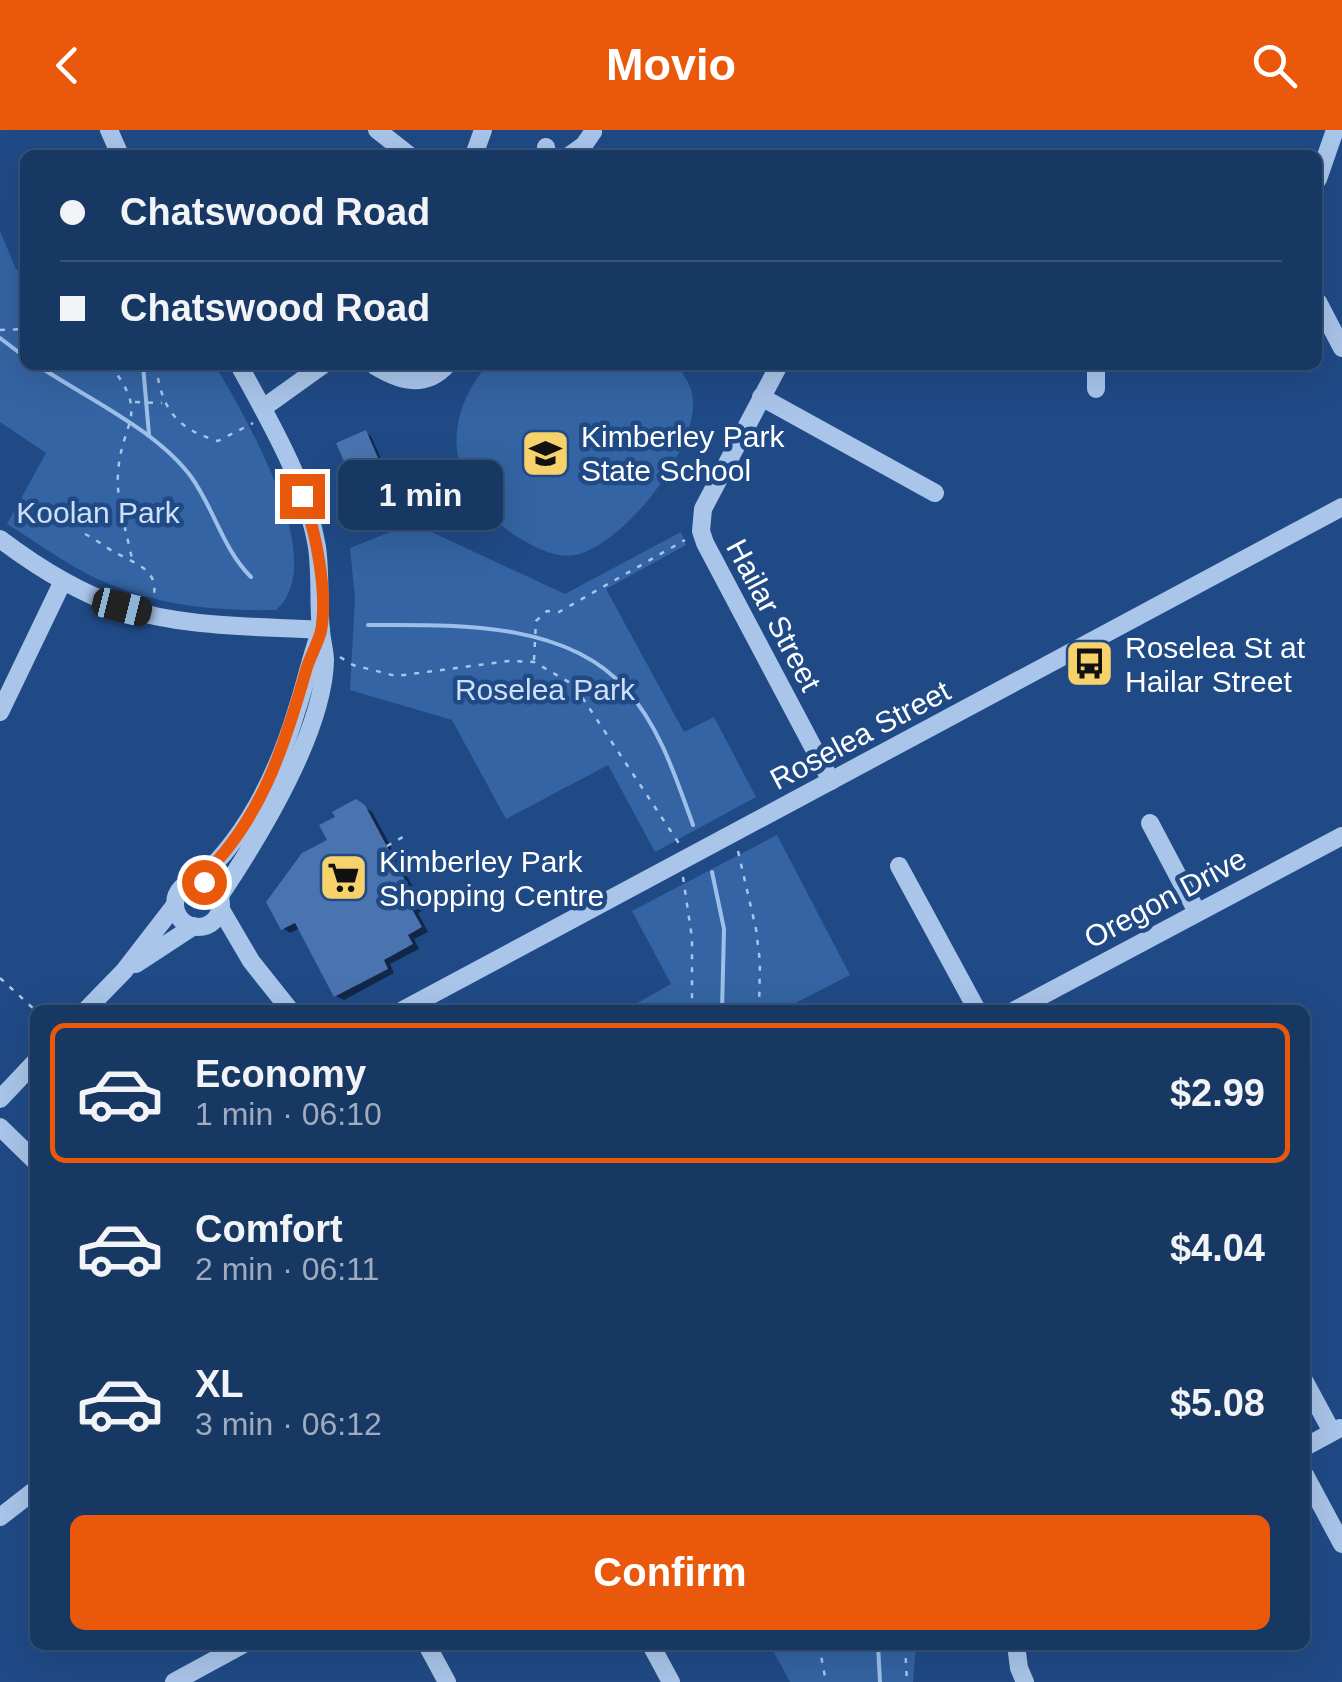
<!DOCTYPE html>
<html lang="en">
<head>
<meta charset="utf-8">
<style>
	:root { --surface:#183864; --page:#25436d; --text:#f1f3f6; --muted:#9facbf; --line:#365278; --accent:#ea580c }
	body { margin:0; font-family:Helvetica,sans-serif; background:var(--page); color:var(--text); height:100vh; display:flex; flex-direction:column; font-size:38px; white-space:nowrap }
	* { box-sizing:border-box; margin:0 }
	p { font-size:32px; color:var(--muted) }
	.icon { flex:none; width:55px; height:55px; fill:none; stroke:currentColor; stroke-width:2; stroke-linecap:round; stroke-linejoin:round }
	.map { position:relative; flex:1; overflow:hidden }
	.drawer { position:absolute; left:30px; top:875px; width:1280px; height:645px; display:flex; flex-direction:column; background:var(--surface); border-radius:15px; box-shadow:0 10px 40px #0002,0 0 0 2px var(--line) }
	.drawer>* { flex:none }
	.banner { position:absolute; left:20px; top:20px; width:1302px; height:220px; border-radius:15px; box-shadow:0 10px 40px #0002,0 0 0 2px var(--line); display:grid; align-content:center; height:220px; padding:0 40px; background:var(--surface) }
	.end { position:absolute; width:45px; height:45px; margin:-22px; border:12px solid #ea580c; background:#fff; box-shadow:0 0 0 5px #fff }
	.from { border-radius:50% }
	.bubble { position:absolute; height:70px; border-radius:15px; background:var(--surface); box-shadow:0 10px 40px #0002,0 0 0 2px var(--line); font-size:32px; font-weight:800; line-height:70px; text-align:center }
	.car { position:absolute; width:30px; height:60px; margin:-30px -15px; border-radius:12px; box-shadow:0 0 8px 2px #0007; background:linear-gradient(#222 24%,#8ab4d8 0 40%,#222 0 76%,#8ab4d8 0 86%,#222 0) }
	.banner b { display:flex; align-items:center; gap:35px; height:95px; font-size:38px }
	.banner b+b { border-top:2px solid var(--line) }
	.banner i { width:25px; height:25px; background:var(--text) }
	ul { padding:18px 0 0; list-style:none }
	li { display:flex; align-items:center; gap:30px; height:140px; margin:0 20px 15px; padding:0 20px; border:5px solid transparent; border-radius:15px }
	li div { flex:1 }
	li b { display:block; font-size:38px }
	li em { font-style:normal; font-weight:800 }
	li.active { border-color:var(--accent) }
	li>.icon { width:90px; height:90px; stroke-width:1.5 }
	.cta { display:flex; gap:20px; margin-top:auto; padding:20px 40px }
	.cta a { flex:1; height:115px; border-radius:15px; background:var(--accent); color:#fff; font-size:40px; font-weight:800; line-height:115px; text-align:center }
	header { display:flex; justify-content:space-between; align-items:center; height:130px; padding:0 40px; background:var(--accent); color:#fff; font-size:45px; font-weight:800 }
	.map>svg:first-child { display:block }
	.green { fill:#3464a3 }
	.shadow { fill:#0007 }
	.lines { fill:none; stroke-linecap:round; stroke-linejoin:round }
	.stream { stroke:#9dc0eb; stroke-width:4 }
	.building { fill:#4974af }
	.path { stroke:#a9c5ea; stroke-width:2.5; stroke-dasharray:5 8; stroke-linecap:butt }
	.minor { stroke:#a9c5ea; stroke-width:18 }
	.route { stroke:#ea580c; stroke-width:12 }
	.labels { text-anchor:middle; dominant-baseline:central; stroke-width:9; stroke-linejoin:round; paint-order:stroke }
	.poi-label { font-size:30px; fill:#fff; stroke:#204a86; text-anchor:start }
	.park-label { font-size:30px; fill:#cee0f7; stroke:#204a86 }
	.street-label { font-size:30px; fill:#fff; stroke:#204a86 }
</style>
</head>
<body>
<header><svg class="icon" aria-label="back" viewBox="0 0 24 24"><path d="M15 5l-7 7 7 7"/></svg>Movio<svg class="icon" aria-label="search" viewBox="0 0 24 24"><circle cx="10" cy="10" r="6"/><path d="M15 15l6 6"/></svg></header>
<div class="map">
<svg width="1342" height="1552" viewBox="0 0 1342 1552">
	<rect width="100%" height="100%" fill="#204a86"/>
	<g class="green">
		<path d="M0,101L16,139L25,145V235H215C243,283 332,432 276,480C225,481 170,477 122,459C81,445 44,417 7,394L46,323L0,292Z"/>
		<path d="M487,235H678C682,243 690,254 692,263C703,314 627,411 579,424C559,430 538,419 521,409C453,368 434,299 487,235Z"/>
		<path d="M412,393L565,464L681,402L686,415L606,459L684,602L714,587L756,667L655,722L608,635L506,689L452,590L350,560L355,468L350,418Z"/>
		<path d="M777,705L850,845L782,880H625L671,854L632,781Z"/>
		<path d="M770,1515H916L913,1552H790Z"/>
	</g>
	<g class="shadow">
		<path d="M366,303L371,306L401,376L375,388L370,385Z"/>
		<path d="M356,672L372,682L425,779L418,783L428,802L414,809L419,819L390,834L394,843L344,870L336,866L300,798L290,803L283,798Z"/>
	</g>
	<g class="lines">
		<g class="stream">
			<path d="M0,208L25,227"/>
			<path d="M37,235C86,268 157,300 192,348C215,381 223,419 251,447"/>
			<path d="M143,235L149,305"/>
			<path d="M368,495C452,495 566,490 626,559C660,597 676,648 693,695"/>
			<path d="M712,742L724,799L722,880"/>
			<path d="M878,1515L880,1552"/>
		</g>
	</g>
	<g class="building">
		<path d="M366,300L398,374L368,386L336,313Z"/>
		<path d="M356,669L365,675L418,775L412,779L422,797L408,805L413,814L384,830L388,839L334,867L295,793L281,800L266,772L302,723L327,710L319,695L335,687L332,682Z"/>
	</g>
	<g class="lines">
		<g class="path">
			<path d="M0,200L25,199"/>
			<path d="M110,235C151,287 121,290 118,344C116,371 127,403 132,429"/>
			<path d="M156,235C161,278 176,299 218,311L253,293"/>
			<path d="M135,272L162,273"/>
			<path d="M85,404C95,409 104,416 114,422C134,433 161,440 153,468"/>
			<path d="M340,527L353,535L396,546L509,531L534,532L574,555L680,715"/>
			<path d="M534,530L536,491L547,481L559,482L685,410"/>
			<path d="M387,716L408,704"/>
			<path d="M738,721L756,799L760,832L759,880"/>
			<path d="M683,747L692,808V880"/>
			<path d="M0,848L35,880"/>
			<path d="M819,1515L826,1552"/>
			<path d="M905,1515L907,1552"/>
		</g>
		<g class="minor">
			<path d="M109,0L120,25"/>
			<path d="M377,0L409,25"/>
			<path d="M546,17L547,25"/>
			<path d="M474,25L483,0"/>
			<path d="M570,25L584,15L593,2"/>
			<path d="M1318,49L1335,0"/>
			<path d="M1318,172L1342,218"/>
			<path d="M779,235L703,379L701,401L705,413L831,651"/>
			<path d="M1096,235V259"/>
			<path d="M375,236C400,251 425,259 447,235"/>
			<path d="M761,267L935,363"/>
			<path d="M263,278L323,235"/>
			<path d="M0,409C37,437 77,462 121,477C184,498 255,496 321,500"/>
			<path d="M0,582L63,451"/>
			<path d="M1150,693L1197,782"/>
			<path d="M899,736L977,880"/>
			<path d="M197,751C247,707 278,642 297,579C305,555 310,530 319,505"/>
			<circle cx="198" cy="774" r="23"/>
			<path d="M219,767C259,707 323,604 325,531C325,522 322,511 321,501C318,473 321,445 317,417C306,352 270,292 239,235"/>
			<path d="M220,778L251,831L290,880"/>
			<path d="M136,834L194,796"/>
			<path d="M86,880L124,841L175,775"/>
			<path d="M403,880L1342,377"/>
			<path d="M1015,880L1342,706"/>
			<path d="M0,969L35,932"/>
			<path d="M0,997L35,1031"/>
			<path d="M1305,1252L1332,1302"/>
			<path d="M1305,1317L1340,1298"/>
			<path d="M1305,1345L1342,1414"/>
			<path d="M0,1387L35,1360"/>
			<path d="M427,1515L447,1552"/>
			<path d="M651,1515L671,1552"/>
			<path d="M1016,1515L1019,1538L1025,1552"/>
			<path d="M174,1552L242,1515"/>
		</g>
	</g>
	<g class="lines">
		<path class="route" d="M204,752L197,751C260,695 285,615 307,537C311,525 318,513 321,501C328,464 316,400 302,366"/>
	</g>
	<defs>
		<symbol id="school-square" viewBox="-11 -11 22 22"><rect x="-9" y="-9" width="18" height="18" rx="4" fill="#f7d16a" stroke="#204a86"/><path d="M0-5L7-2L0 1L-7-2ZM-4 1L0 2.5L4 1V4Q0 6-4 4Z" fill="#111"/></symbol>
		<symbol id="bus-square" viewBox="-11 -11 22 22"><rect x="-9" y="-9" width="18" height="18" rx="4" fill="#f7d16a" stroke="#204a86"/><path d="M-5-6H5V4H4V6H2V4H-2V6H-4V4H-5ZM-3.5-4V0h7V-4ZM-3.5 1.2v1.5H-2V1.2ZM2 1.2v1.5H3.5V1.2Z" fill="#111"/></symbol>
		<symbol id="supermarket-square" viewBox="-11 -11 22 22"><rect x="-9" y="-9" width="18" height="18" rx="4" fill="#f7d16a" stroke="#204a86"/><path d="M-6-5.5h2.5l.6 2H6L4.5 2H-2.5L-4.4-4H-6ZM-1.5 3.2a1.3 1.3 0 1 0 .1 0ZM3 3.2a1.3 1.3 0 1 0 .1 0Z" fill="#111"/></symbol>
	</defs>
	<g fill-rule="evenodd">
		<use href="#school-square" x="518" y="296" width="55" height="55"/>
		<use href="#bus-square" x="1062" y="506" width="55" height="55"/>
		<use href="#supermarket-square" x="316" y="720" width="55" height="55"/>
	</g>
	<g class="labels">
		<g class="poi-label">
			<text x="581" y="306">Kimberley Park<tspan x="581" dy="34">State School</tspan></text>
			<text x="1125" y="517">Roselea St at<tspan x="1125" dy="34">Hailar Street</tspan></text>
			<text x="379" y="731">Kimberley Park<tspan x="379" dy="34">Shopping Centre</tspan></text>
		</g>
		<g class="park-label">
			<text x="98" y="382">Koolan Park</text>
			<text x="545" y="559">Roselea Park</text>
		</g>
		<g class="street-label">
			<text transform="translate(774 485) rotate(62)">Hailar Street</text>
			<text transform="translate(860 605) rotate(-28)">Roselea Street</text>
			<text transform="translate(1165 768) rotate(-28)">Oregon Drive</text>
		</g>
	</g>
</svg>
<i class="end from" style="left:204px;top:752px"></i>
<i class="end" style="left:302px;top:366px"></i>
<div class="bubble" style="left:338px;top:330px;width:165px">1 min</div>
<i class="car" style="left:122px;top:477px;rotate:104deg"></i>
<div class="banner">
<b><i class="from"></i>Chatswood Road</b>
<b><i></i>Chatswood Road</b>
</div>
<section class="drawer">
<ul>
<li class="active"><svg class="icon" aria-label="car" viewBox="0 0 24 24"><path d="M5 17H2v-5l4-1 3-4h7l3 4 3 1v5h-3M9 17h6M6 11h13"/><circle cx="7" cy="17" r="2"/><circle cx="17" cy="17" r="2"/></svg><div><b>Economy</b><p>1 min · 06:10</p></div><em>$2.99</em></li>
<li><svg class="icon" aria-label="car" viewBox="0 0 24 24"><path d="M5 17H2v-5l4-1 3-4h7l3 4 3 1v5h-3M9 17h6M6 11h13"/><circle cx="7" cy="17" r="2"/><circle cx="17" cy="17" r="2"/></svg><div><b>Comfort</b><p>2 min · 06:11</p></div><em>$4.04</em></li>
<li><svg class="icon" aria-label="car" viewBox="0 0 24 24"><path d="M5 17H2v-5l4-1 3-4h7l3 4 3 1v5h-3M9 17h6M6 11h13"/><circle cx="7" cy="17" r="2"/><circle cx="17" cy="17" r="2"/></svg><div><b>XL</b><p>3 min · 06:12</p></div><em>$5.08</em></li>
</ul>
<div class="cta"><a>Confirm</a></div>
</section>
</div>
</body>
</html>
